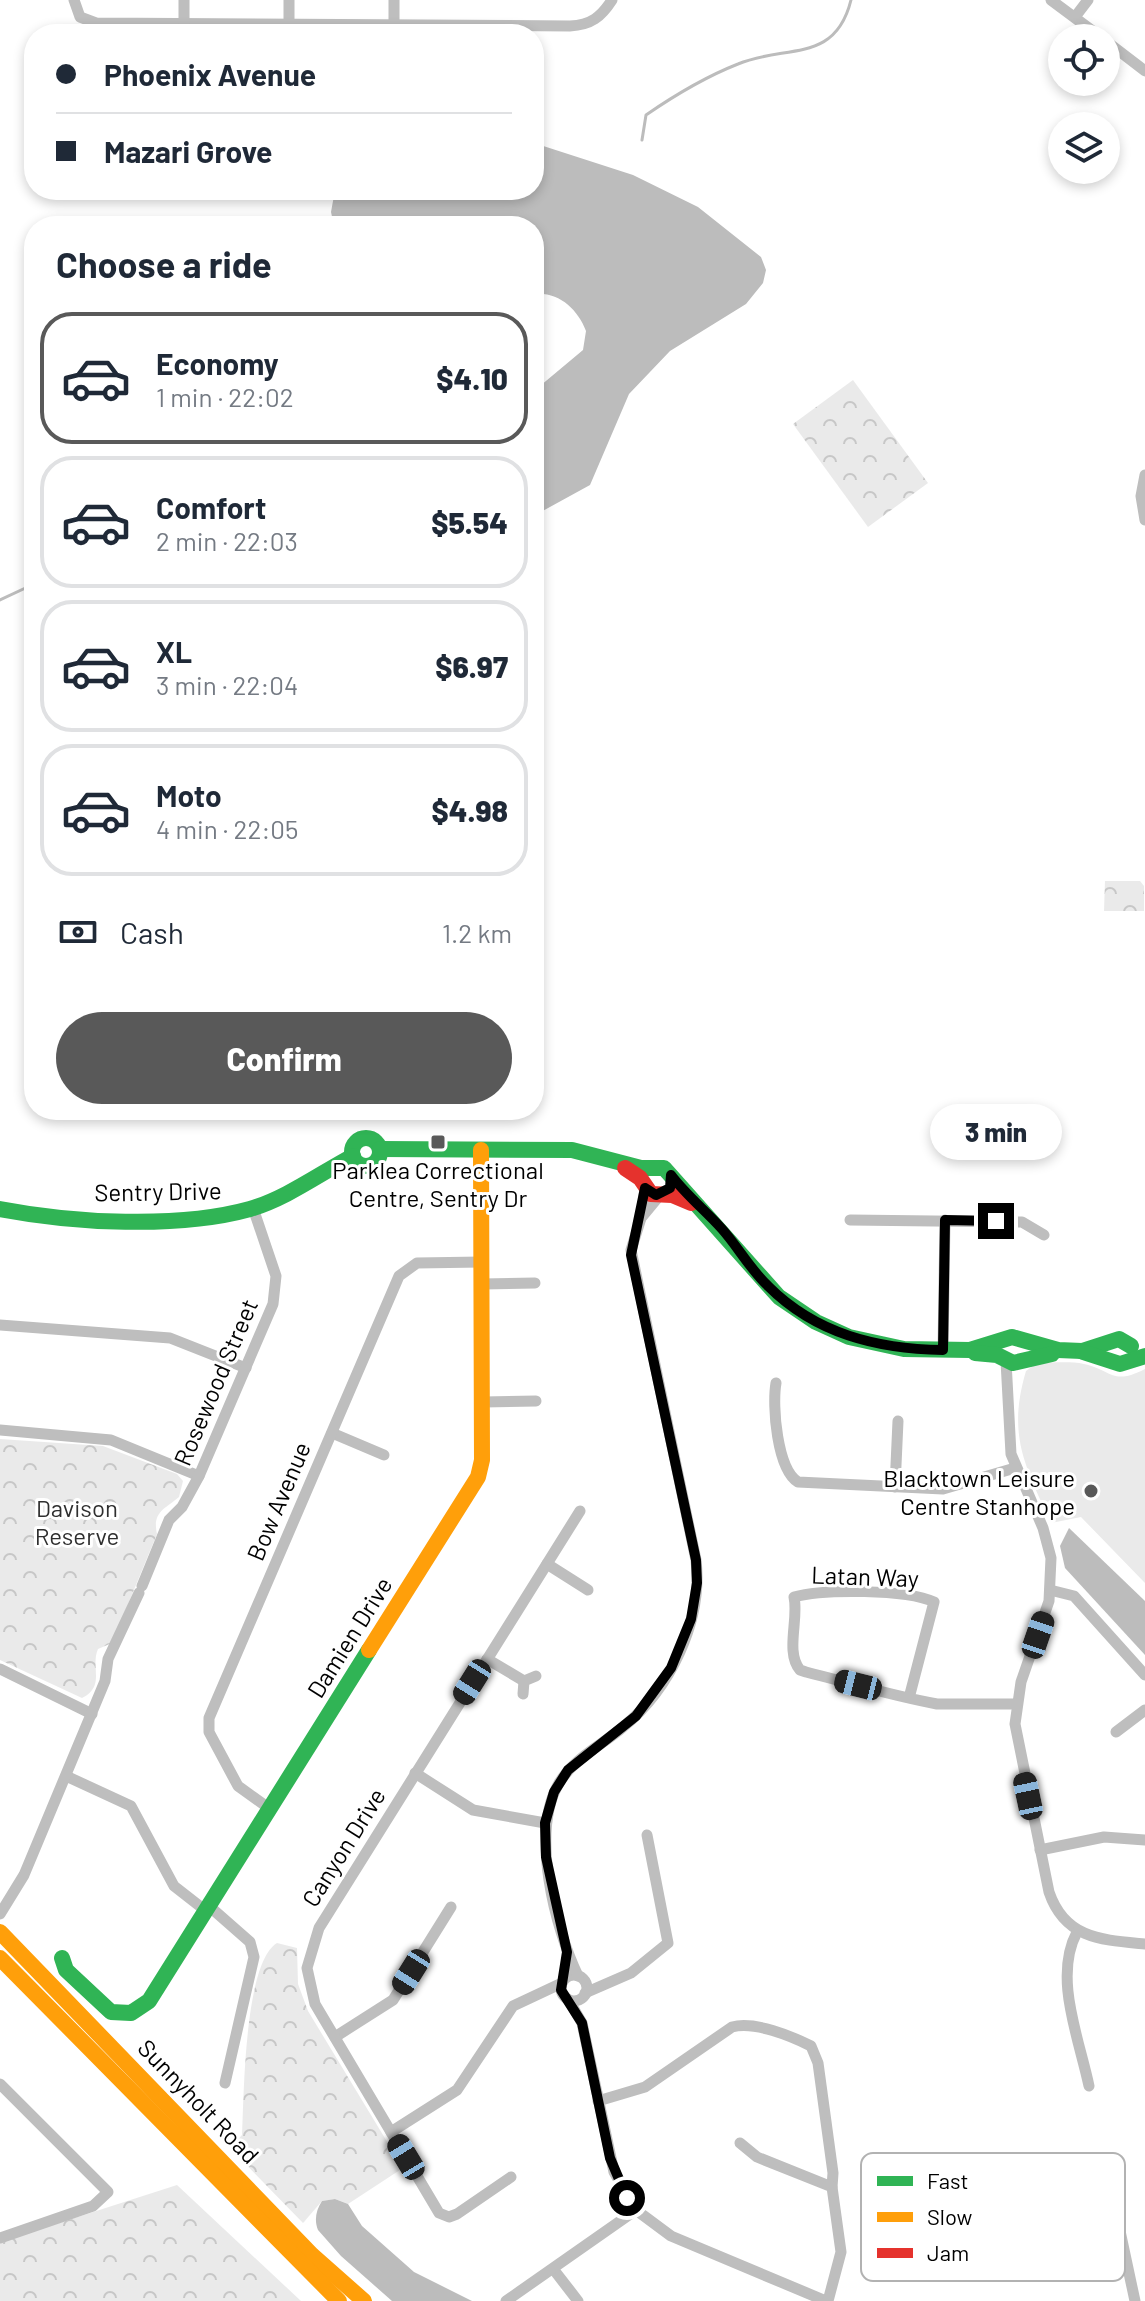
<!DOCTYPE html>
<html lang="en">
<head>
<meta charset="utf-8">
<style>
	:root { --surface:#fff; --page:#f2f2f3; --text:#1f2937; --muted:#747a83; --line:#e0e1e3; --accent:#595959 }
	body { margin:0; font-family:Barlow,sans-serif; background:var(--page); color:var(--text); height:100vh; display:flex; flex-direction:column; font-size:30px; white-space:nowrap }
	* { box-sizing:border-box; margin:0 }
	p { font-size:26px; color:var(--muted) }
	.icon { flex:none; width:44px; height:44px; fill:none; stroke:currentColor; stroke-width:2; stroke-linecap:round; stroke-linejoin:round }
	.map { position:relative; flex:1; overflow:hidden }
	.sheet { position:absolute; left:24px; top:216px; width:520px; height:904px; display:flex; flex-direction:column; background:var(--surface); border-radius:32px; box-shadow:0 4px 12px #0003 }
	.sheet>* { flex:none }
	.banner { position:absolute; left:24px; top:24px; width:520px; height:176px; border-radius:32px; box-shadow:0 4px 12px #0003; display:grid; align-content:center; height:176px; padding:0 32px; background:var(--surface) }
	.fabs { position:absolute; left:1048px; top:24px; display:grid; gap:16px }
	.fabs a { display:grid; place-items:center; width:72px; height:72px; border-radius:50%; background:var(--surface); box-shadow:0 4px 12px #0003; font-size:40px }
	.end { position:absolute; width:36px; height:36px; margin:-18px; border:10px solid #000; background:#fff; box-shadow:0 0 0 4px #fff }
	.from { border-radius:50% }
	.bubble { position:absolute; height:56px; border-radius:28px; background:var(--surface); box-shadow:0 4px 12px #0003; font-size:26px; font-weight:800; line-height:56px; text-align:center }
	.car { position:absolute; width:24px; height:48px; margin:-24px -12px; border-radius:10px; box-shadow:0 0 6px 2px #0007; background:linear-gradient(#222 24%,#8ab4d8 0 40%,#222 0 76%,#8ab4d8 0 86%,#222 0) }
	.banner b { display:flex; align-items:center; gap:28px; height:76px; font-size:30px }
	.banner b+b { border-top:2px solid var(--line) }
	.banner i { width:20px; height:20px; background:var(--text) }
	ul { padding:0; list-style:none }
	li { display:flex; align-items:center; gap:24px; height:132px; margin:0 16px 12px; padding:0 16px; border:4px solid var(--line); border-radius:32px }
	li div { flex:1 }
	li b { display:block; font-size:30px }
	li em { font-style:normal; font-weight:800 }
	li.current { border-color:var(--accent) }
	li>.icon { width:72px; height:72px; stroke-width:1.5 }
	h2 { padding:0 32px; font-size:36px; line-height:96px }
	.pay { display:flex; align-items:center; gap:20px; height:88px; padding:0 32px; font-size:30px }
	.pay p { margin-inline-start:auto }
	.cta { display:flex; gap:16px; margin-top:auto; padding:16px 32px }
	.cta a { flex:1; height:92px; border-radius:48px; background:var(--accent); color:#fff; font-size:32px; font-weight:800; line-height:92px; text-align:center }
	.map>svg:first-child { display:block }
	.forest { fill:url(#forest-crowns) }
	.pitch { fill:#eaeaea }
	.water { fill:#bcbcbc }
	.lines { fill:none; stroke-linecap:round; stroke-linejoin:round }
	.stream { stroke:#bcbcbc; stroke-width:3 }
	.street { stroke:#bebebe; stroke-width:11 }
	.fast { stroke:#30b455; stroke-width:16 }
	.slow { stroke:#ff9f0a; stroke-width:16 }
	.jam { stroke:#e5322d; stroke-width:16 }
	.route { stroke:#000; stroke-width:10 }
	.poi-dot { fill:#595959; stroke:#fff; stroke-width:3 }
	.labels { text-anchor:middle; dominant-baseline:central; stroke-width:6; stroke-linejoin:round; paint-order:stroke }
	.poi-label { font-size:24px; fill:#000; stroke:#fff }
	.street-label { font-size:24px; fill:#000; stroke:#fff }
	.park-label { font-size:24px; fill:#2f2f2f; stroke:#fff }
	.key { fill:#fff; stroke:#b2b2b2; stroke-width:2 }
	.key-label { font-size:22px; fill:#000 }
</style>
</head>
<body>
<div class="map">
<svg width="1145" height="2301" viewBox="0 0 1145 2301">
	<defs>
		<pattern id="forest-crowns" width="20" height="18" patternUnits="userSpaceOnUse" patternTransform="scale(2)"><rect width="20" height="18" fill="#eaeaea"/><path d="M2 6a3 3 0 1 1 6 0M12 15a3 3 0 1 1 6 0" fill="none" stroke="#c7c7c7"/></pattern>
	</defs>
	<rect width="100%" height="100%" fill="#fff"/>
	<g class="forest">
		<path d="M853,380L928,483L868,527L793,424Z"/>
		<path d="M1105,881H1140L1144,886V911H1104Z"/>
		<path d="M0,1439L103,1446L177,1474L183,1481L179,1497C165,1509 152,1512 157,1534L112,1643L98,1649C90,1667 106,1686 82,1698L0,1660Z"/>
		<path d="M277,1943L297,1948L298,1984L308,2011L403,2168L348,2204L335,2199L322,2201L303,2223L230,2148L242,2135C244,2097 244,1963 277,1943Z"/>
		<path d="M177,2185L301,2301H0V2242Z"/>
	</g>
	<path class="pitch" d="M1037,1363C1052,1363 1069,1361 1084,1364C1112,1370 1112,1386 1145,1369V1583L1081,1517L1051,1523C1025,1466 1007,1435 1026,1371Z"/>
	<g class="water">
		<path d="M534,143L633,175L698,207L761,257L766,270L763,283L746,304L670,351L629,394L590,485L539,513H534V391L583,350L586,331C578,309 558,291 534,294V226H334L331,212L335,190H534Z"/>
		<path d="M1069,1528L1145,1601V1655L1065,1568L1060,1546Z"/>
		<path d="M335,2199L348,2204L362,2226L414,2272L472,2301H392L341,2256L318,2230C314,2220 316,2210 322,2201Z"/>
	</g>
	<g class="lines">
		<g class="stream">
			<path d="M642,140L646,115C675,95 705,77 738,64C784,44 835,65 851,0"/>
			<path d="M0,600L34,584"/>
		</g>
		<g class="street">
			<path d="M74,0L80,17L96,23L570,26C591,25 601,17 612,0"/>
			<path d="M1051,0L1102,38"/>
			<path d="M1075,17L1088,0"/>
			<path d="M184,23V0"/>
			<path d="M289,24V0"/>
			<path d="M394,25V0"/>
			<path d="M1106,41L1145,71"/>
			<path d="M1145,475L1141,496L1145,520"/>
			<path d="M641,1218L645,1188"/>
			<path d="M850,1220L1022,1222L1044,1235"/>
			<path d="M482,1284L535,1283"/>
			<path d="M0,1325L170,1338L246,1368"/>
			<path d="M943,1350L945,1220"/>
			<path d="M1006,1361L1011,1454L1043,1528L1051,1558L1049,1601L1021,1682L1015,1724L1049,1892C1065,1939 1102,1940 1145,1944"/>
			<path d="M776,1383C772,1406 777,1469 798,1482L943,1489L1015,1468"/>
			<path d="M483,1402L536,1401"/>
			<path d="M0,1430L111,1440L199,1476"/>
			<path d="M332,1433L384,1455"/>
			<path d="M895,1487L898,1421"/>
			<path d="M547,1564L588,1590"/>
			<path d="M142,1586L169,1520L182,1507L199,1476L273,1304L276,1276L253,1208"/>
			<path d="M1050,1590L1074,1596L1145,1675"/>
			<path d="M487,1659L524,1681"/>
			<path d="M0,1669L92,1714"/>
			<path d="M523,1694L524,1681L536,1676"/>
			<path d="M909,1698L934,1602C906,1589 823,1589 794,1597C799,1619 785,1652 800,1670L806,1672C850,1683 893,1696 937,1704H1016"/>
			<path d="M1116,1732L1145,1710"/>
			<path d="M415,1773L473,1810L545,1823"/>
			<path d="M66,1776L131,1806L174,1886L206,1911"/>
			<path d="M270,1809L238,1786L209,1732V1718L399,1276L417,1263L481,1262"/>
			<path d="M1040,1850L1104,1837L1145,1840"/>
			<path d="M209,1906L250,1942L254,1957L225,2083"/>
			<path d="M0,1914L24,1875L105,1681L108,1659L139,1593"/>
			<path d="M1077,1932C1053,1977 1079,2038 1089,2086"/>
			<circle cx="574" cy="1988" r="13"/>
			<path d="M578,1976C555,1928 530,1832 559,1783C575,1757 601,1746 623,1727C670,1689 703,1621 696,1560L631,1250L641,1218L660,1195"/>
			<path d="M585,1993L631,1973L668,1943L647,1835"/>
			<path d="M568,1999L582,2023L614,2172L636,2210L671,2236L826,2301"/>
			<path d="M335,2037L393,2000L451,1907"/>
			<path d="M0,2084L108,2192L93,2206L0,2238"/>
			<path d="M598,2101L645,2087L732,2027C755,2021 791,2036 811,2046L818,2063L833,2173L832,2187"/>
			<path d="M391,2132L457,2090L513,2006L562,1983"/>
			<path d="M740,2143L757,2157L832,2187L841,2252L828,2301"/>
			<path d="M511,2177L457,2214L449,2217L439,2213L315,2004L307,1968L319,1928L580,1511"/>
			<path d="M1111,2189L1135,2301"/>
			<path d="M554,2270L578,2301"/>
			<path d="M506,2301L636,2210"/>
		</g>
		<g class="fast">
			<circle cx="366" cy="1152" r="14"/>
			<path d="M380,1149L572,1150L641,1168H664L779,1297L816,1322L849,1337L904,1349L970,1350L1012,1337L1058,1350L1082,1351L1119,1339L1131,1346"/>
			<path d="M0,1209C73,1223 178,1229 250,1209C287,1198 319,1174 353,1156"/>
			<path d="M1083,1352L1120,1364L1145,1356"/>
			<path d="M975,1353L997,1355L1013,1363L1052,1354"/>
			<path d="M62,1958L66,1970L111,2012L131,2013L149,2001L369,1650"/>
		</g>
		<g class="slow">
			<path d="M369,1650L478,1477L482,1460L481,1150"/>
			<path d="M0,1932L312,2255L364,2301"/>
			<path d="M0,1958L339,2301"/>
		</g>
		<path class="jam" d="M625,1168L640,1178L651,1194L672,1195L691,1203"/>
	</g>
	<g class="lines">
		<path class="route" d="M627,2198L610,2158L582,2023L561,1990L567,1952L546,1857L545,1823L554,1792L568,1770L636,1716L671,1668L691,1619L697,1583L696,1560L631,1255L645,1188L656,1195L670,1188L671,1175C686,1195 705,1210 722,1229C738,1247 750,1269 768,1286C816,1334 877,1349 943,1350L945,1220L996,1221"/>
	</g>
	<g class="poi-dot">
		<rect x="430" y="1134" width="16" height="16" rx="4"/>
		<circle cx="1091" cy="1491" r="8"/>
	</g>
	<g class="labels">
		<g class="poi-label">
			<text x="438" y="1169">Parklea Correctional<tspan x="438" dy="28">Centre, Sentry Dr</tspan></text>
			<text x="1075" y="1477" text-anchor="end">Blacktown Leisure<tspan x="1075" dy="28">Centre Stanhope</tspan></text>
		</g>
		<g class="street-label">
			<text transform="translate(158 1191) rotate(-1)">Sentry Drive</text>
			<text transform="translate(215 1382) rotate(-67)">Rosewood Street</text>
			<text transform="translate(278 1501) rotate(-67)">Bow Avenue</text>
			<text transform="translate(865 1576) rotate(2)">Latan Way</text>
			<text transform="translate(349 1637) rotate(-58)">Damien Drive</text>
			<text transform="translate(343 1847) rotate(-58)">Canyon Drive</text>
			<text transform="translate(199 2101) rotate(46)">Sunnyholt Road</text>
		</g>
		<g class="park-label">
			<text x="77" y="1507">Davison<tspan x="77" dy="28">Reserve</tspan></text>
		</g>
	</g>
	<rect x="861" y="2153" width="264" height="128" rx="12" class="key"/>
	<rect x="877" y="2176" width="36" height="10" fill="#30b455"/>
	<rect x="877" y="2212" width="36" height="10" fill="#ff9f0a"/>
	<rect x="877" y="2248" width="36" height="10" fill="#e5322d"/>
	<g class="key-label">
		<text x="927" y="2189">Fast</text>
		<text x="927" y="2225">Slow</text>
		<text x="927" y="2261">Jam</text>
	</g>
</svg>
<div class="fabs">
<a><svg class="icon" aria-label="locate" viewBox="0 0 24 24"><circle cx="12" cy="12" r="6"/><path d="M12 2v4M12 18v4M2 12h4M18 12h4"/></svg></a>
<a><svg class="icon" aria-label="layers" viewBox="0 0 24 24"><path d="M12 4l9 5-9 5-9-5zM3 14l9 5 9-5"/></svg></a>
</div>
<i class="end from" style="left:627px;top:2198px"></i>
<i class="end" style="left:996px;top:1221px"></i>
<div class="bubble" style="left:930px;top:1104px;width:132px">3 min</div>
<i class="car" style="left:1038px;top:1635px;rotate:19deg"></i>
<i class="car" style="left:472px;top:1682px;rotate:212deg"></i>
<i class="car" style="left:858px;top:1685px;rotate:284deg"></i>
<i class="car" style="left:1028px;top:1796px;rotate:348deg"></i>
<i class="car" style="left:411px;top:1972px;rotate:212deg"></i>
<i class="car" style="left:406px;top:2157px;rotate:329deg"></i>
<div class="banner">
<b><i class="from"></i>Phoenix Avenue</b>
<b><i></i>Mazari Grove</b>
</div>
<section class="sheet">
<h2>Choose a ride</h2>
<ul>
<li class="current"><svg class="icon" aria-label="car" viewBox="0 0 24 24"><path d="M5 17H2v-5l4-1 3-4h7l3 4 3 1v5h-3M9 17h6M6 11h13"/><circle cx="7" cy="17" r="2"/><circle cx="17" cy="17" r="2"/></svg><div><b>Economy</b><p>1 min · 22:02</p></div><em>$4.10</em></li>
<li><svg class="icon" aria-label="car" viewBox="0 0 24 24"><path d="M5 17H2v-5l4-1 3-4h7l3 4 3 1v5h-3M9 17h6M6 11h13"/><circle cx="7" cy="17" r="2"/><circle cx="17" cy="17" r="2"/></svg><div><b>Comfort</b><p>2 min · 22:03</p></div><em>$5.54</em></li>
<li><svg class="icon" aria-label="car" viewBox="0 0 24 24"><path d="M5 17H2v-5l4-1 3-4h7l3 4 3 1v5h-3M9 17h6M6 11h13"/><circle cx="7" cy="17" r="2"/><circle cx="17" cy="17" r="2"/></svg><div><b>XL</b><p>3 min · 22:04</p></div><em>$6.97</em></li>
<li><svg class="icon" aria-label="car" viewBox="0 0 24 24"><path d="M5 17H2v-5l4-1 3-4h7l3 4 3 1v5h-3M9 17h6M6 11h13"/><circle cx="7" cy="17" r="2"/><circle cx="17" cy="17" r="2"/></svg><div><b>Moto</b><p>4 min · 22:05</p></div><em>$4.98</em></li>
</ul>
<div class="pay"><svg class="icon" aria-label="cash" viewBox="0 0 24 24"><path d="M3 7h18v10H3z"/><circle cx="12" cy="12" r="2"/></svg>Cash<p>1.2 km</p></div>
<div class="cta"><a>Confirm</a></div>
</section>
</div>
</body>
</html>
